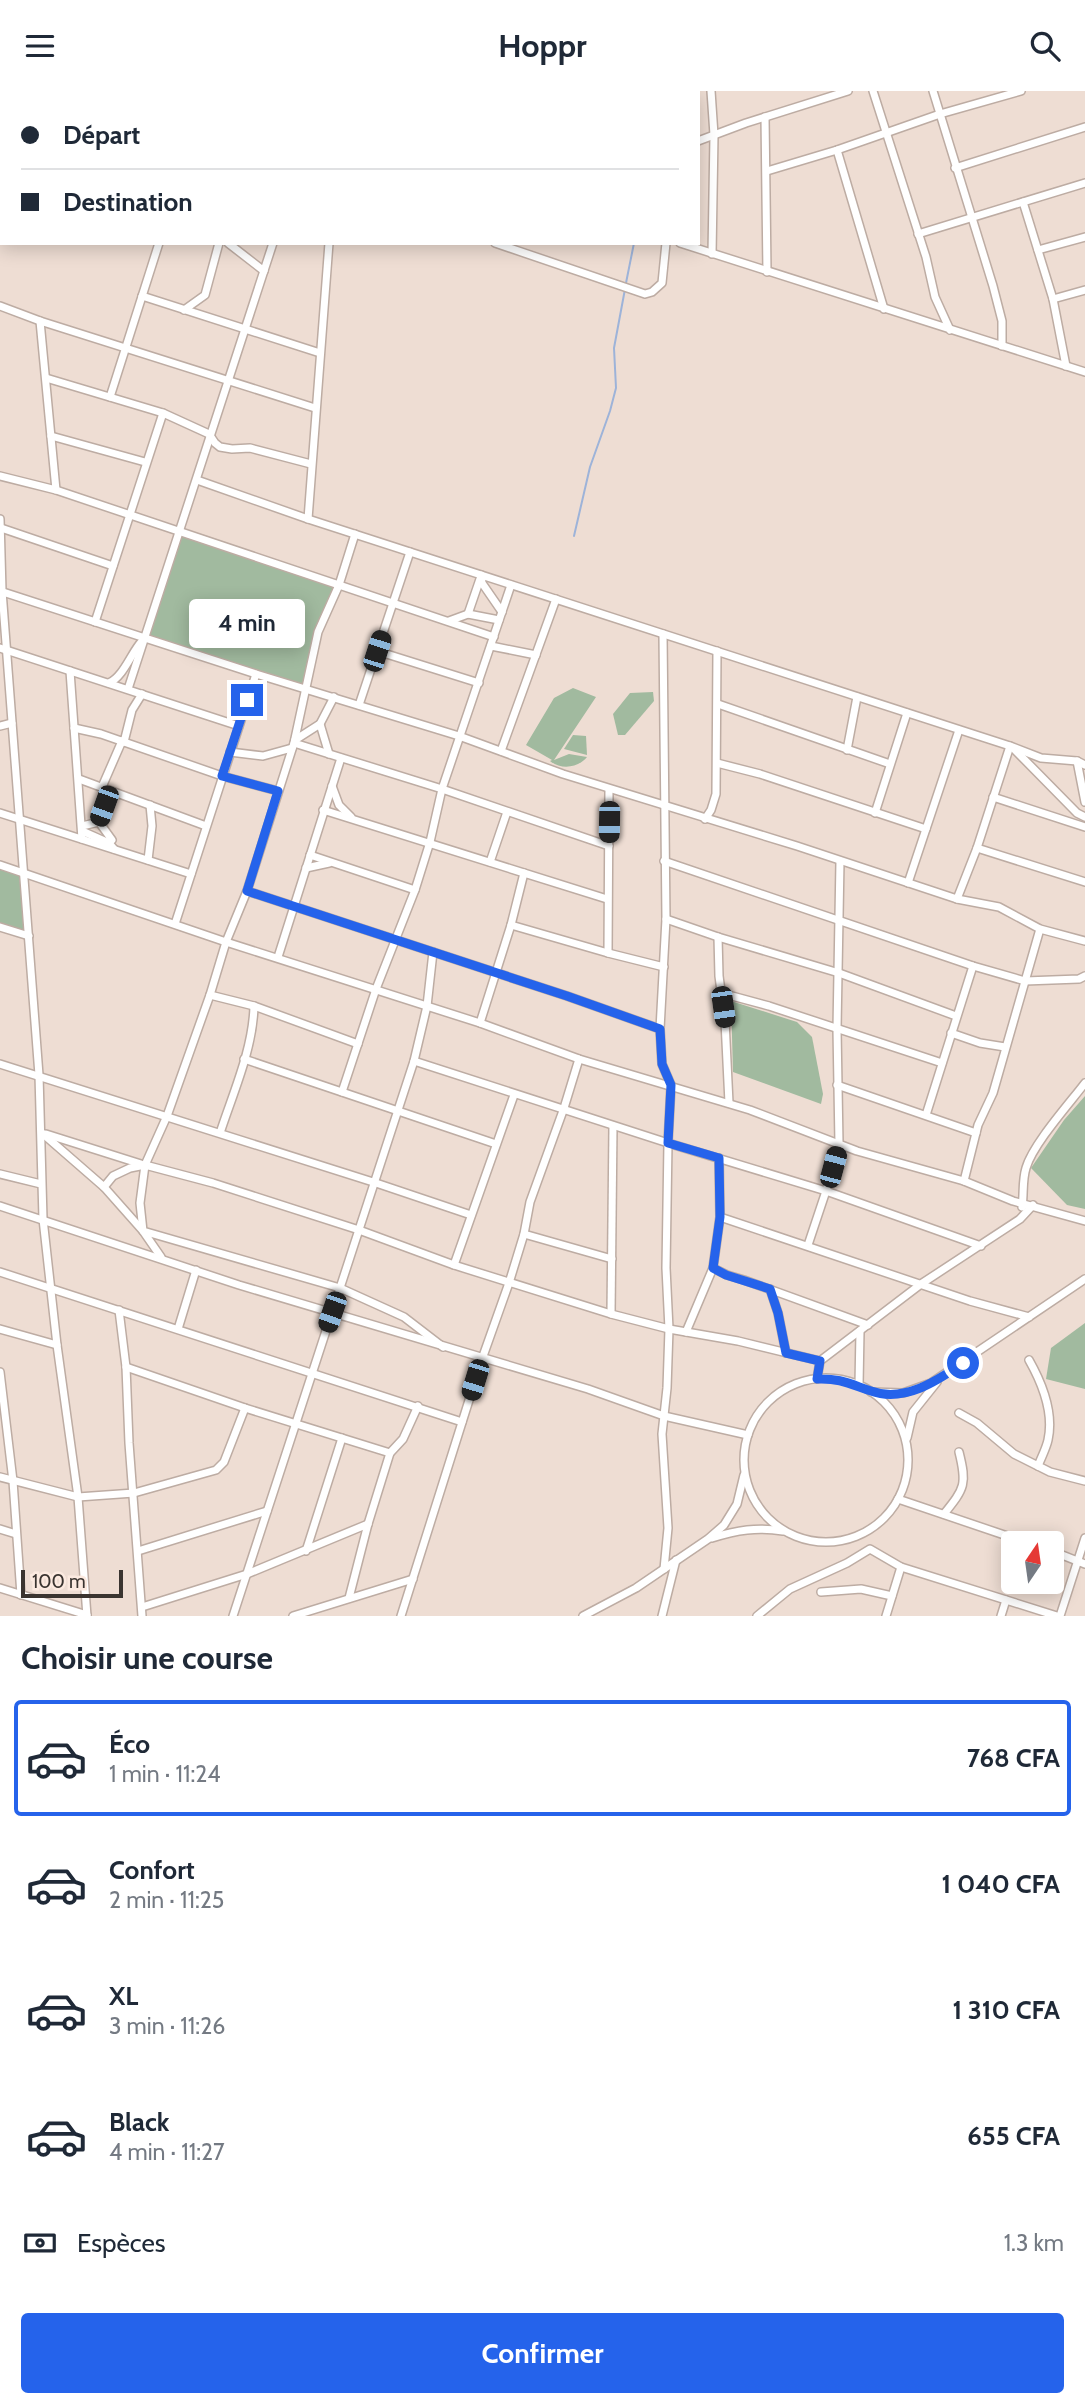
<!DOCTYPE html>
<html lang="fr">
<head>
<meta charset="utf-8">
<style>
	:root { --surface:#fff; --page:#f2f2f3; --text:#1f2937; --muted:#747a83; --line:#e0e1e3; --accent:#2563eb }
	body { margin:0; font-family:Cabin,sans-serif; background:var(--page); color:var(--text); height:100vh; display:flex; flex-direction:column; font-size:26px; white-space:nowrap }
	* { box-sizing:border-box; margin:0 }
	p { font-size:23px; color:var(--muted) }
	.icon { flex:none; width:38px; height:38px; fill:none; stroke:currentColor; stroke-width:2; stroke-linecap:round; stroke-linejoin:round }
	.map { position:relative; height:1525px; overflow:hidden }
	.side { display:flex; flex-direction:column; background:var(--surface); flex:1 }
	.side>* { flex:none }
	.top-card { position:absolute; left:0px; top:0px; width:700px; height:154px; box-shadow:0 4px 18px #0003; display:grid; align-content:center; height:154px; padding:0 21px; background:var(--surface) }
	.needle { width:46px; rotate:13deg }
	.fabs { position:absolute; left:1001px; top:1440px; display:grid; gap:14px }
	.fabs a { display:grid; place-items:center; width:63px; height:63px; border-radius:7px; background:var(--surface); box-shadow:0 4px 18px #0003; font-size:35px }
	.scale { position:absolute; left:21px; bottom:18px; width:102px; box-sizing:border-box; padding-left:7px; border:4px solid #3a3430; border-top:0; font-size:19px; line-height:24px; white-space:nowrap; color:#3a3430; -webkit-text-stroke:5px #fceae0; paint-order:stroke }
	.end { position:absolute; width:32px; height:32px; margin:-16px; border:9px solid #2563eb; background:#fff; box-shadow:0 0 0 4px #fff }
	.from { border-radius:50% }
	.bubble { position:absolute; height:49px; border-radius:7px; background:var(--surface); box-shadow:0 4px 18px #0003; font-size:23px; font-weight:800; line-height:49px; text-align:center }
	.car { position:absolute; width:21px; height:42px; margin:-21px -10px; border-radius:9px; box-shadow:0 0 5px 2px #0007; background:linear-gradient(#222 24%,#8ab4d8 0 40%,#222 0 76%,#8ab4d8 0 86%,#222 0) }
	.top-card b { display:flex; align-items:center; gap:24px; height:66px; font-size:26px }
	.top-card b+b { border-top:2px solid var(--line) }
	.top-card i { width:18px; height:18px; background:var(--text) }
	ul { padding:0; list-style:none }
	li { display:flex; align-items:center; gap:21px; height:116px; margin:0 14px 10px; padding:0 7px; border:4px solid transparent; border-radius:7px }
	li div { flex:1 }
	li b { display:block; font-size:26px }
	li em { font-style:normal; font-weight:800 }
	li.current { border-color:var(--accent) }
	li>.icon { width:63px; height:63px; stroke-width:1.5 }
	h2 { padding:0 21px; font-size:32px; line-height:84px }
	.pay { display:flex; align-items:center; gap:18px; height:77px; padding:0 21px; font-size:26px }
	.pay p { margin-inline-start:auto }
	.cta { display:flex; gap:14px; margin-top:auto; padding:14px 21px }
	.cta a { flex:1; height:80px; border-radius:7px; background:var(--accent); color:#fff; font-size:28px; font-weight:800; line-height:80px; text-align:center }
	header { display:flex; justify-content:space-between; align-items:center; height:91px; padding:0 21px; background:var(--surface); font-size:32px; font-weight:800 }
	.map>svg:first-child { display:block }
	.green { fill:#a1ba9f }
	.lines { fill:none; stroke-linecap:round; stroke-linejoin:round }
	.stream { stroke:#9db3d9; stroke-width:2 }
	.minor-casing { stroke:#bdaca3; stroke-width:10 }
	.minor { stroke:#fff; stroke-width:7 }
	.route { stroke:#2563eb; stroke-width:9 }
</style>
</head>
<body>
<header><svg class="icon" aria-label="menu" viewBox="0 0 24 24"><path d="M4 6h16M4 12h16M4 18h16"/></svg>Hoppr<svg class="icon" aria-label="search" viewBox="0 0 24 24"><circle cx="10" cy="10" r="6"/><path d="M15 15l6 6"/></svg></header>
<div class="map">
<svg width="1085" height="1525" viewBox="0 0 1085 1525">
	<rect width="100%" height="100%" fill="#eeddd3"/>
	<g class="green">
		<path d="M181,445L335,495L305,594L147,546Z"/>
		<path d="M573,597L596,606L554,669L569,663L587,666C578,677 561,679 550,670L552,669L526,654L554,607Z"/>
		<path d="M653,601L654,610L625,644H618L613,623L630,602Z"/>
		<path d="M573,644L586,645L587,664L564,658Z"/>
		<path d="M0,777L19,784L26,841L0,833Z"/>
		<path d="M731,910L797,931L812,946L823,1003L821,1013L733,981Z"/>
		<path d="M1085,1005V1118L1067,1114L1031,1077L1064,1029Z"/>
		<path d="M1085,1232V1298L1046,1288L1051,1257Z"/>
	</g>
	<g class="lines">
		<g class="stream">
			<path d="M631,0V2"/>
			<path d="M626,192L634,152"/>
			<path d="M574,445L590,376L610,320L616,297L614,257L625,198"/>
		</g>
		<defs>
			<g id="minor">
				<path d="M197,0L202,2"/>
				<path d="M490,0V2"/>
				<path d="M663,0V2"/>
				<path d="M711,0L714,44L712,163"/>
				<path d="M873,0L926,166L935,206L950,239"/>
				<path d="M933,0L993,195L1002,230V255"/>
				<path d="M359,2L360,0"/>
				<path d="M476,2L479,0"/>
				<path d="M654,2L658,0"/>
				<path d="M765,26L767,181"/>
				<path d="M698,50L746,32L848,0"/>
				<path d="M837,59L884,218"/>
				<path d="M955,77L1085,36"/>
				<path d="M767,80L837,59L940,23L1021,0"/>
				<path d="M1023,111L1053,208L1066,275"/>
				<path d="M918,143L1085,92"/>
				<path d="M228,152L264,180"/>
				<path d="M495,152L645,203L652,201L662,192L666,152"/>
				<path d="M680,152L1085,281"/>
				<path d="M1038,159L1085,146"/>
				<path d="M142,205L320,262"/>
				<path d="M1053,208L1085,199"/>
				<path d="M0,215L40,230L315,317"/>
				<path d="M184,219L205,204L219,152"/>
				<path d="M40,230L56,399"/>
				<path d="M46,287L163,322L209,343L215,352L220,356L232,358L250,357L311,373"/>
				<path d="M110,306L159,152"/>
				<path d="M51,345L145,371"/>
				<path d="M0,385L56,399L494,546"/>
				<path d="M197,389L308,428L1010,655L1041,667L1077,670L1085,674"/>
				<path d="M0,428L2,500L39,984L43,1128L57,1254L78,1406L87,1525"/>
				<path d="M308,428L329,152"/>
				<path d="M1,437L113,475"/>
				<path d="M355,443L339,494L318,541L294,652L247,800L226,851L210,904L167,1025L145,1074L140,1112L143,1140L340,1197L404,1226L443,1256"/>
				<path d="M481,484L482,492L502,521"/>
				<path d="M0,500L256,583L459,645L563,683L797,755L957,808L999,816L1040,838L1085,850"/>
				<path d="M468,523L480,488"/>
				<path d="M449,530L468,523L499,529"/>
				<path d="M95,531L163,322"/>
				<path d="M663,543L666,828L660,938L662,973L671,994L668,1052L666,1177L669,1238L667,1297L662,1343L668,1437L664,1478"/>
				<path d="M491,555L536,564"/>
				<path d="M0,557L239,635"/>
				<path d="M377,560L479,592"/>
				<path d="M70,580L82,748"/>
				<path d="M109,592C124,585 131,562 142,550"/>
				<path d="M128,598L273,152"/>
				<path d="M718,613L890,673"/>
				<path d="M359,614L410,461"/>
				<path d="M320,633L329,663"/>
				<path d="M0,635L12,632"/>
				<path d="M74,637L101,643L222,685L278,700"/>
				<path d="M295,649L320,633L334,606"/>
				<path d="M124,651L132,619L142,603"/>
				<path d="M294,652L442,698L609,755"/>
				<path d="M847,659L857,606"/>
				<path d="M1015,659L1077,722L1085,726"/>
				<path d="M501,660L556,508"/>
				<path d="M230,661L263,665L292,657"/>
				<path d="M1077,670L1085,711"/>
				<path d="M717,672L760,683L926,738"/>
				<path d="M79,688L206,735"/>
				<path d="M332,695L339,714L351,726"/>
				<path d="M102,696L122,650"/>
				<path d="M993,706L1085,736"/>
				<path d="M323,719L607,808"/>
				<path d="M0,722L191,783"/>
				<path d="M875,722L907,622"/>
				<path d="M705,728L711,719L716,703L717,560"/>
				<path d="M99,731L112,749L109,752L114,758"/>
				<path d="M82,735L99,731L104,715L105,698"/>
				<path d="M82,740L109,752"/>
				<path d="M977,757L1085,791"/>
				<path d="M310,764L415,799"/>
				<path d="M148,769L152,735L150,714"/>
				<path d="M664,770L973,875L1025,890L1079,888L1085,885"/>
				<path d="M490,771L507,721"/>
				<path d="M0,774L226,851L480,932L579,968L750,1019L857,1060L964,1090L1013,1110L1085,1130"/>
				<path d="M306,777L329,772"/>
				<path d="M908,792L959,639"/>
				<path d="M247,800L567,905L660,938"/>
				<path d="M957,808L977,757L1010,655"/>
				<path d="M666,828L718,846L839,882L956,925"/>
				<path d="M175,833L256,583"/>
				<path d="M511,834L608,862L664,876"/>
				<path d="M0,836L29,845"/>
				<path d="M718,846L719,885L725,930L729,1012"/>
				<path d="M608,862L609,698"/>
				<path d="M278,866L341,667"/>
				<path d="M721,902L769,915L942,972"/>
				<path d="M210,904L254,915L358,953"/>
				<path d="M480,932L511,834L524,782"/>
				<path d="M951,942L980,952L1005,956"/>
				<path d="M244,968L496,1053"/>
				<path d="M414,970L668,1052L826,1100L981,1155"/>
				<path d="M0,973L373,1091L471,1124"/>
				<path d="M837,994L976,1042"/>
				<path d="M342,1001L376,898L415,799L430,751L442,698L511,494"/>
				<path d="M926,1024L973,875"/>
				<path d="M42,1042L104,1096L113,1085L130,1077L145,1074L213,1092L359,1139L454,1174L611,1223L669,1238L738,1250L820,1270"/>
				<path d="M220,1042C233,1002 253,958 254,915"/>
				<path d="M46,1043L141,1073"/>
				<path d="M0,1083L41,1093"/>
				<path d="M964,1090L978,1034L993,1002L1040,838"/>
				<path d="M104,1096L143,1140L161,1166"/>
				<path d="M0,1115L239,1194L588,1298L664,1325L748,1344"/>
				<path d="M1022,1116C1024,1103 1022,1090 1026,1077C1033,1053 1069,1013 1085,992"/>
				<path d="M720,1126L970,1210L1029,1226"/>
				<path d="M524,1143L612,1168"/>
				<path d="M808,1154L826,1100L839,1053L837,938L840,770"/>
				<path d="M454,1174L514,1004"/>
				<path d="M713,1177L727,1184L744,1189L868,1234"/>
				<path d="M0,1181L462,1331"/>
				<path d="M770,1198L778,1222L786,1262"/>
				<path d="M119,1219L126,1276L129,1352L142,1525"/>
				<path d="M611,1223L613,1035"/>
				<path d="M0,1238L57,1254"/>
				<path d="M178,1238L196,1179"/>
				<path d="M686,1241L713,1177L720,1126L719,1067"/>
				<path d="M1029,1269C1042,1292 1054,1322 1048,1349C1046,1358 1041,1367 1038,1375L1050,1381L1085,1390"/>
				<path d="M126,1276L245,1317L390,1362"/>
				<path d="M0,1281L13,1390L21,1504"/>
				<circle cx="826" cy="1369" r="82"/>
				<path d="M817,1288L820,1270L921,1193L1020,1128L1033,1114"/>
				<path d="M859,1294L860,1240"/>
				<path d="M871,1301L903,1302L931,1292L1085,1188"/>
				<path d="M959,1322L977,1332L1014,1363L1038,1375"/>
				<path d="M907,1347L913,1321L937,1291"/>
				<path d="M0,1386L78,1406L134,1402L216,1379L224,1371L245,1317"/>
				<path d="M898,1408L1028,1452"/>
				<path d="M944,1423C965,1397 967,1393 959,1361"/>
				<path d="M0,1438L16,1443"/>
				<path d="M712,1447C737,1439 757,1436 783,1440"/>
				<path d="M138,1460L267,1420"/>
				<path d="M306,1460L342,1347"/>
				<path d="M1052,1460L1085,1473"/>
				<path d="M0,1497L87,1524"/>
				<path d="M821,1501L861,1498L892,1505"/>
				<path d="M349,1507L368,1433L390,1362L403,1348L418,1315"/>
				<path d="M142,1516L247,1483L368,1433"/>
				<path d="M233,1525L414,970L427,915L433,861"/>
				<path d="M293,1525L413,1488"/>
				<path d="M401,1525L482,1268L509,1192L524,1143L530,1111L564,1017L579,968"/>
				<path d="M583,1525L636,1497L708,1448L724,1434L737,1413L744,1384"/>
				<path d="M662,1525L676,1469"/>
				<path d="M757,1525L790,1498L847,1472L870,1458L901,1476L1057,1525"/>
				<path d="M886,1525L901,1476"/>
				<path d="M1001,1525L1006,1509"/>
				<path d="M1060,1525L1085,1447"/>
			</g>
		</defs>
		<use href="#minor" class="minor-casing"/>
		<use href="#minor" class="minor"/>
	</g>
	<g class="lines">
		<path class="route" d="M247,609L222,685L278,700L247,800L567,905L660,938L662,973L671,994L668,1052L719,1067L720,1126L713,1177L726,1184L770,1198L778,1222L786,1262L820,1270L817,1288C840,1287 850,1293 871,1300C904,1312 937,1290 963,1272"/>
	</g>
</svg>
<div class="fabs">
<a><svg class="needle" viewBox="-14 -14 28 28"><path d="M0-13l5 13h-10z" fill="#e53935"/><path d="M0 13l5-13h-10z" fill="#747a83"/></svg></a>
</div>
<div class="scale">100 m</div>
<i class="end from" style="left:963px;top:1272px"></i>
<i class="end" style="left:247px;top:609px"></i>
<div class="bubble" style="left:189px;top:508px;width:116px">4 min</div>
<i class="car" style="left:377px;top:560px;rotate:18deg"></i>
<i class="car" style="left:104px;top:715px;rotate:200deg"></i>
<i class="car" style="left:609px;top:731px;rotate:181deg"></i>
<i class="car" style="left:723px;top:916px;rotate:172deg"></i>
<i class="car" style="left:833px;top:1076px;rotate:15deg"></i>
<i class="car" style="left:332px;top:1221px;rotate:199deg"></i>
<i class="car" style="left:475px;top:1289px;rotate:197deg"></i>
<div class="top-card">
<b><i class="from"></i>Départ</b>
<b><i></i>Destination</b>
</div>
</div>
<section class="side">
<h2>Choisir une course</h2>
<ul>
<li class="current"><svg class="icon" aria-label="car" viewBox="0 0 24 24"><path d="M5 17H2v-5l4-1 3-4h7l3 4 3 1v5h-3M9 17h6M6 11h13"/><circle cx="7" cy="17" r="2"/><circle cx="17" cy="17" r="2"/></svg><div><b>Éco</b><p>1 min · 11:24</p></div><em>768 CFA</em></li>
<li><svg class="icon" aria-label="car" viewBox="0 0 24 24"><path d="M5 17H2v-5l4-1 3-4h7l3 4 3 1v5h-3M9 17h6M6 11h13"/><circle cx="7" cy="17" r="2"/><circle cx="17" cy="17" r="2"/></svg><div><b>Confort</b><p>2 min · 11:25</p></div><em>1 040 CFA</em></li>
<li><svg class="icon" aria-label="car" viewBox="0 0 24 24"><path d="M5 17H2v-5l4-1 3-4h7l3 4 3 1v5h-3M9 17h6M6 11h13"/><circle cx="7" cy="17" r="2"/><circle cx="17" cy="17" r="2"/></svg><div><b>XL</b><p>3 min · 11:26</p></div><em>1 310 CFA</em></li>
<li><svg class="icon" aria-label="car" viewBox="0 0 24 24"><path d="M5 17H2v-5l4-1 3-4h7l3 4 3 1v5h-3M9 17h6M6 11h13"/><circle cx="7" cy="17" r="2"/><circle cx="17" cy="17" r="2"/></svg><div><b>Black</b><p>4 min · 11:27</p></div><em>655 CFA</em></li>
</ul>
<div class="pay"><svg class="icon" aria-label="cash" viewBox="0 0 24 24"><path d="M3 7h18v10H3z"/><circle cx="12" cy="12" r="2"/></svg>Espèces<p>1.3 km</p></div>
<div class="cta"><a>Confirmer</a></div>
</section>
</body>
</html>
